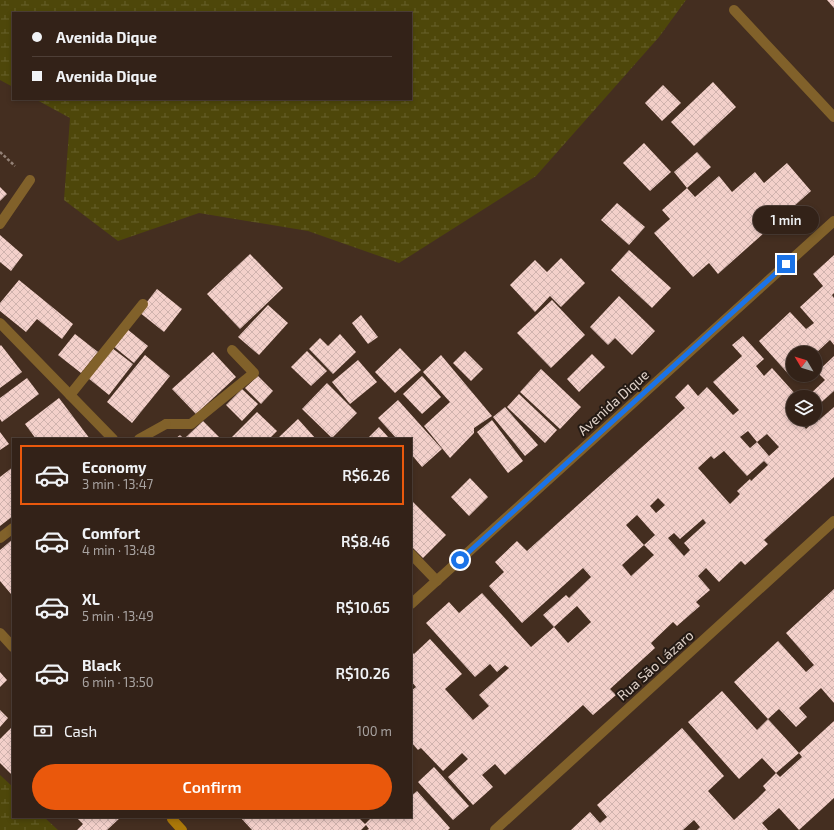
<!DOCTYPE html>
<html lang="en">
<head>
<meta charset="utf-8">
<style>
	:root { --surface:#332218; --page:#3b2a21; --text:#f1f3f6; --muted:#a9a4a2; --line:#4e3f37; --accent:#ea580c }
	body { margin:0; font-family:"Exo 2",sans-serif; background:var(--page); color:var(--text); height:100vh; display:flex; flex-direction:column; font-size:15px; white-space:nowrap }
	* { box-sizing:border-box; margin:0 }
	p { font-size:13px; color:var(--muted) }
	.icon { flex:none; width:22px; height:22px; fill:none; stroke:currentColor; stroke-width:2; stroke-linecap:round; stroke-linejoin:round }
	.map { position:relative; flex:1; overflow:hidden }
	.drawer { position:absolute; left:12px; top:438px; width:400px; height:380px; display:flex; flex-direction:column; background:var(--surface); border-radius:0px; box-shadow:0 2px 6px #0003,0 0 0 1px var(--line) }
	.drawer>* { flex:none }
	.guide { position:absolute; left:12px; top:12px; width:400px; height:88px; border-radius:0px; box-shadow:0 2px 6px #0003,0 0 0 1px var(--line); display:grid; align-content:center; height:88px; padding:0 20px; background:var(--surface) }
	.needle { width:26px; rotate:308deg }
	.fabs { position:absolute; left:786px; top:346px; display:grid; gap:8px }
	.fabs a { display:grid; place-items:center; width:36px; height:36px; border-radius:50%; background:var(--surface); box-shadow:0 2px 6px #0003,0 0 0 1px var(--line); font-size:20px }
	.end { position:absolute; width:18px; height:18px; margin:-9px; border:5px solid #1a73e8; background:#fff; box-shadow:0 0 0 2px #fff }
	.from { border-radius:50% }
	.bubble { position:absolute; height:28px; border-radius:14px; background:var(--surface); box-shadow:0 2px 6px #0003,0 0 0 1px var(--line); font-size:13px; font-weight:600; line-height:28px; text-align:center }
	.guide b { display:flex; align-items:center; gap:14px; height:38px; font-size:15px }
	.guide b+b { border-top:1px solid var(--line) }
	.guide i { width:10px; height:10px; background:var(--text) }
	ul { padding:7px 0 0; list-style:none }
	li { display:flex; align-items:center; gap:12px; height:60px; margin:0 8px 6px; padding:0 12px; border:2px solid transparent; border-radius:0px }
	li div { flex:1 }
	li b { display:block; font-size:15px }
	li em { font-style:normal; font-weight:600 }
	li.on { border-color:var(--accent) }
	li>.icon { width:36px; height:36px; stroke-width:1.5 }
	.pay { display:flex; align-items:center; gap:10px; height:44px; padding:0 20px; font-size:15px }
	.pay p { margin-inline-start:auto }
	.cta { display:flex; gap:8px; margin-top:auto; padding:8px 20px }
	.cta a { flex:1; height:46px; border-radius:24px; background:var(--accent); color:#fff; font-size:16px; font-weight:600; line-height:46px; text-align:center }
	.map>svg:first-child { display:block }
	.wetland { fill:url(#wetland-marsh) }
	.building { fill:url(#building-cross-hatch); fill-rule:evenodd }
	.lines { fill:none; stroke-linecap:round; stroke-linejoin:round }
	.path { stroke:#948277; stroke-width:2.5; stroke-dasharray:3 2; stroke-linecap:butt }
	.service { stroke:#81612a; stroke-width:10 }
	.minor { stroke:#81612a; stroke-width:10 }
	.tertiary { stroke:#81612a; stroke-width:10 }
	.secondary { stroke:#ab7809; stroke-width:10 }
	.route { stroke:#1a73e8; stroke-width:5 }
	.labels { text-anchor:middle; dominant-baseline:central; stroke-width:4; stroke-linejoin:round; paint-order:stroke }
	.street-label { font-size:14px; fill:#e0d2c9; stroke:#231913 }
</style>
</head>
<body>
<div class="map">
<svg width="834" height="830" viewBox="0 0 834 830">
	<defs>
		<pattern id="wetland-marsh" width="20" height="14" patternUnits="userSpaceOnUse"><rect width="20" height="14" fill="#4e470a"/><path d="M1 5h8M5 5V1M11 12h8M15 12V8" fill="none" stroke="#67612c"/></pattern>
		<pattern id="building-cross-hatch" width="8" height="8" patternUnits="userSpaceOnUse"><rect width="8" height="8" fill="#f3d0ca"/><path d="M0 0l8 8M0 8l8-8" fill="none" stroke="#d0b3ae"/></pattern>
	</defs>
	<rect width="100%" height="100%" fill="#442e20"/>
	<g class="wetland">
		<path d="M0,0H686L659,37L536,176L399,263L308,231L199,213L118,241L64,200L70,118L35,99H411V13H13V87L0,80Z"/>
		<path d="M0,775L13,787V817H44L58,830H0Z"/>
	</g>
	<g class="building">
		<path d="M827,0H834V8Z"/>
		<path d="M713,82L736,107L694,146L671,122Z"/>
		<path d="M663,85L681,103L662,121L645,103Z"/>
		<path d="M644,143L671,172L650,191L623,163Z"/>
		<path d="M697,152L711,167L687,188L674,172Z"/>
		<path d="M787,163L811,191L718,274L709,263L693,277L654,233L670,219L662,210L687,188L695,197L719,176L732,192L755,172L764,183Z"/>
		<path d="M0,187L7,194L0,201Z"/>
		<path d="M617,203L645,227L629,245L601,220Z"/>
		<path d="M0,235L23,255L11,271L0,262Z"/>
		<path d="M629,250L671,288L652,308L611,270Z"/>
		<path d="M250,254L283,288L240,329L207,294Z"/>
		<path d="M834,255V293L832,295L834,298V345L830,340L816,353H793V375L791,377L759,341L790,312L806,329L814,323L800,307L823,286L813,274Z"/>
		<path d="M561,258L585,283L561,307L550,296L535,312L510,285L535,260L547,272Z"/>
		<path d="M19,280L73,324L62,339L37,319L26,332L0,311V303Z"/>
		<path d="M157,289L182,309L164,332L139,312Z"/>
		<path d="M619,296L655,331L632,355L615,338L608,345L590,327Z"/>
		<path d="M552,300L585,335L551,368L517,333Z"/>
		<path d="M268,305L288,323L259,355L238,337Z"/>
		<path d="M361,315L378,337L368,344L352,323Z"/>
		<path d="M127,329L148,346L134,363L113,346Z"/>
		<path d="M75,334L98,352L81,373L58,355Z"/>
		<path d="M340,334L356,352L333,374L309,349L320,338L328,346Z"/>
		<path d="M743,336L764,359L756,366L764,376L772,368L798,397H793V409L791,411L793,414V419H798L806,429L818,418L819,420L834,407V477L764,540L768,544L745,565L741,561L719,582L706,568L698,576L710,590L696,602L700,606L677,626L673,622L651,643L655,648L610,689L616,695L593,715L583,705L505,775L495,764L482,775L493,787L473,805L448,777L468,759L462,753L443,771L421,748L418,750L411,742V691L416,687L411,681V651L414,654L430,639L462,674L445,689L473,720L489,706L479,695L509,668L505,665L497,672L490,664L475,677L426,623L449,602L459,613L482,593L531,647L554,627L568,643L591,622L577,606L554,627L543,615L566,595L569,598L591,577L583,568L522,623L489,586L504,572L495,562L517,541L527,551L662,429L685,408L675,397L688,384L698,396L707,387L733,415L739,410L713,382L742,356L732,345ZM748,431L757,442L767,434L779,447L769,456L757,442L750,448L740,437ZM724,451L747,476L764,461L768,465L751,481L750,479L737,491L740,494L730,504L698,468L711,456L714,459ZM658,498L665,505L656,513L650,506ZM637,515L655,535L644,545L654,555L631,576L622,565L644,545L626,525ZM703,519L706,523L684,543L690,550L684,556L668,538L674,533L680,539Z"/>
		<path d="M1,345L22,372L0,388V346Z"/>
		<path d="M112,348L133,364L109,395L88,378Z"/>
		<path d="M400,348L421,370L395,393L375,372Z"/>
		<path d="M307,351L327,371L311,386L291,367Z"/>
		<path d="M465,351L483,369L471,381L453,363Z"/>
		<path d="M213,352L236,377L196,414L172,389Z"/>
		<path d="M592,354L605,367L579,392L567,379Z"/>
		<path d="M145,355L170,376L132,423L107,402Z"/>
		<path d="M441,355L492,416L474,428V433L450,458L424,426L450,402L423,372Z"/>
		<path d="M834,356V391L815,408V397H807L825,380L817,372Z"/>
		<path d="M358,360L377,382L350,404L332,382Z"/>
		<path d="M541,369L581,407L560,429L520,392Z"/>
		<path d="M795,375H806L800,381Z"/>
		<path d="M258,376L273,391L261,404L245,388Z"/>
		<path d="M422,376L441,397L422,414L403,394Z"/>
		<path d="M27,378L39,394L2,422L0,419V398Z"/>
		<path d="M327,383L357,413L332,438L302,409Z"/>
		<path d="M242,389L258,404L242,421L226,405Z"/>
		<path d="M519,394L557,430L545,443L507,407Z"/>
		<path d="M59,398L90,439H36L25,424Z"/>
		<path d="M398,400L442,449L422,467L411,454V439H397L378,418Z"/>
		<path d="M505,407L538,445L525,456L493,417Z"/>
		<path d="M257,412L277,431L269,439H234L232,437Z"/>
		<path d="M298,419L316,439H277Z"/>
		<path d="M492,420L523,461L508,473L477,432Z"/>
		<path d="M203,421L221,439H188L186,437Z"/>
		<path d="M379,427L390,439H367Z"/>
		<path d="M0,432L9,444L0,450Z"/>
		<path d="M180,435L184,439H175Z"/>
		<path d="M13,467V516L0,526V477Z"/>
		<path d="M470,478L488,497L469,516L451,497Z"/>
		<path d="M411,500L446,535L423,558L411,546Z"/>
		<path d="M13,539V592L11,594L0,581V550Z"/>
		<path d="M834,589V703L821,688L799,708L807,717L796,727L779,709L768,719L734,682L778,641L806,672L814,665L786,633Z"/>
		<path d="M0,672L7,680L0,687Z"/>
		<path d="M722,691L757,730L768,719L799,753L776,773L780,777L802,757L799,753L834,721V798L799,830L779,808L762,823L768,830H697L700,827L694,820L683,830H571L590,812L600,823L607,817L597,805L682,728L724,776L708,791L734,820L757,799L766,790L763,786L776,773L762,758L739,779L688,722Z"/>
		<path d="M0,710L8,718L0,727Z"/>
		<path d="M13,726V776L0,763V739Z"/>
		<path d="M434,767L469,806L453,820L418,782Z"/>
		<path d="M417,791L450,828L448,830H367L369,829L366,825L361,830H252L240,817H358L365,824L371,818L370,817H411V796Z"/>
		<path d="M76,817H121L107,830H77L83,824Z"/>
	</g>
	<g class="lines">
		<path class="path" d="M0,152L15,166"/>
		<g class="service">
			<path d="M0,224L30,180"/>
			<path d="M0,323L113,439"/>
			<path d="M70,395L143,304"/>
			<path d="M166,424H191L254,373L232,350"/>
			<path d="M411,554L437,581"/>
		</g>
		<g class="minor">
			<path d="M734,10L834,117"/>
			<path d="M139,439L166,424"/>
			<path d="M0,538L13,528"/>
			<path d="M495,830L834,521"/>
		</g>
		<g class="tertiary">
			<path d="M411,604L834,221"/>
			<path d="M0,633L13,647"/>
		</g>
		<path class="secondary" d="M172,819L182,830"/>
	</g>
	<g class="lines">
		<path class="route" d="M460,560L786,264"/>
	</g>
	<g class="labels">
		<g class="street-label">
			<text transform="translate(613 402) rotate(-42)">Avenida Dique</text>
			<text transform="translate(655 665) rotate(-42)">Rua São Lázaro</text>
		</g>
	</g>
</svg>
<div class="fabs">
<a><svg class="needle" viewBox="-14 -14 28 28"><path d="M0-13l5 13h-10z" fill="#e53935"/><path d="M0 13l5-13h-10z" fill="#a9a4a2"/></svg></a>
<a><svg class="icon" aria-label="layers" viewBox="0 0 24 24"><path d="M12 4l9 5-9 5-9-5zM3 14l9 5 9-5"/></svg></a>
</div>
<i class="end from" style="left:460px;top:560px"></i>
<i class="end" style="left:786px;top:264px"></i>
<div class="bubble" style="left:753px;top:206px;width:66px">1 min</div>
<div class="guide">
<b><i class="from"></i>Avenida Dique</b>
<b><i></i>Avenida Dique</b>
</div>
<section class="drawer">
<ul>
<li class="on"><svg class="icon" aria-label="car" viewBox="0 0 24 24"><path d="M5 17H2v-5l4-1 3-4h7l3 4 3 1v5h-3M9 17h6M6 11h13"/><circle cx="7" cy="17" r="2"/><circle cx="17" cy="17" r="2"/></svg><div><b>Economy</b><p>3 min · 13:47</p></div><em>R$6.26</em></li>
<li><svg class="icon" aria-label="car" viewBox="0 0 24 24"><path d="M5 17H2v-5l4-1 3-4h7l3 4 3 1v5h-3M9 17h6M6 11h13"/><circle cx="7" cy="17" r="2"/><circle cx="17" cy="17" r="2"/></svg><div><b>Comfort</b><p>4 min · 13:48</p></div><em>R$8.46</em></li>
<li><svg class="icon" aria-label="car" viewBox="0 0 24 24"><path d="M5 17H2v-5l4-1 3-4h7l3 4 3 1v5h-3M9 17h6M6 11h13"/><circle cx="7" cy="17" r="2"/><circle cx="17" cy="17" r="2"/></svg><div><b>XL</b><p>5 min · 13:49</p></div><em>R$10.65</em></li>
<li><svg class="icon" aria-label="car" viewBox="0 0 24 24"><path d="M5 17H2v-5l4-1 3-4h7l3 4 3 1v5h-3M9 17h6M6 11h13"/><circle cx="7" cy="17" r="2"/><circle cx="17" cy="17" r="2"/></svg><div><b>Black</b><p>6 min · 13:50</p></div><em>R$10.26</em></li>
</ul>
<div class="pay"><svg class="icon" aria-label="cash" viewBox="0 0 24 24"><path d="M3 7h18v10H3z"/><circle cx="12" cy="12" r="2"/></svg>Cash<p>100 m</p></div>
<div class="cta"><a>Confirm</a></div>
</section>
</div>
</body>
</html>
